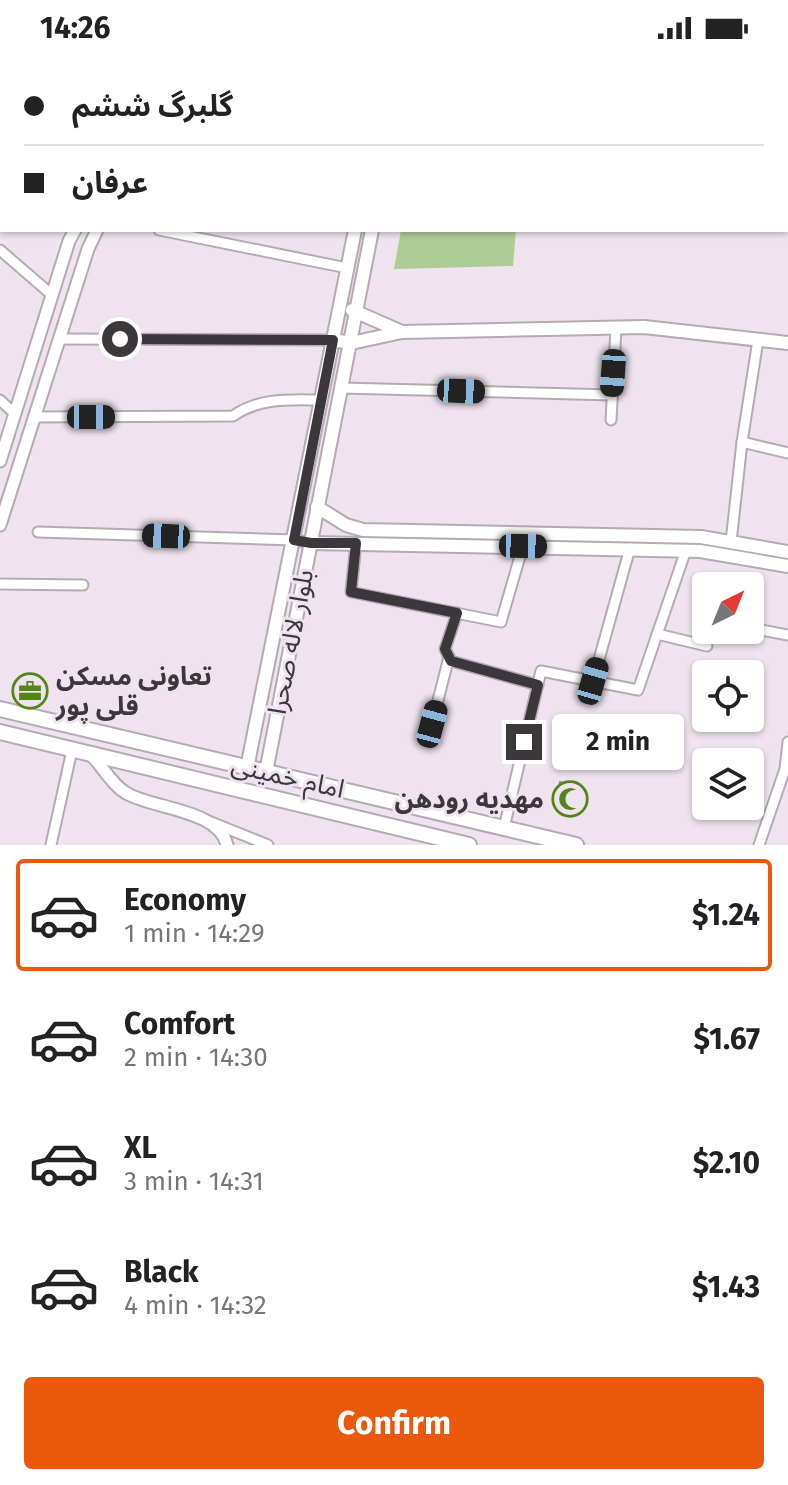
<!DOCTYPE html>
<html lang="en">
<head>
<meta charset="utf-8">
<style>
	:root { --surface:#fff; --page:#f2f2f2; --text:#222; --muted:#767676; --line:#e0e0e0; --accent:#ea580c }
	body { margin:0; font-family:"Fira Sans","Noto Sans Arabic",sans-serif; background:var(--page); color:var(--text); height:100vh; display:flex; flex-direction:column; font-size:30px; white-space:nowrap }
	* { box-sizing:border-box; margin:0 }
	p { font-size:26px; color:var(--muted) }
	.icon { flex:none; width:44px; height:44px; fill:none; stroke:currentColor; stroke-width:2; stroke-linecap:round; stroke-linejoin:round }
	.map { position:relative; height:789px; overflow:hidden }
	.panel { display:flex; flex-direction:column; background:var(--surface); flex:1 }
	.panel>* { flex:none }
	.banner { position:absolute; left:0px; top:0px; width:788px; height:176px; box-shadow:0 2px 6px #0004; display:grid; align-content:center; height:176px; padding:0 24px; background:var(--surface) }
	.needle { width:52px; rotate:43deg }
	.controls { position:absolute; left:692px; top:516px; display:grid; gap:16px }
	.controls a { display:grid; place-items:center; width:72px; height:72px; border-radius:8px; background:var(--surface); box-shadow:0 2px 6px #0004; font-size:40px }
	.end { position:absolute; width:36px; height:36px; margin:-18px; border:10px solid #3b373b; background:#fff; box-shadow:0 0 0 4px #fff }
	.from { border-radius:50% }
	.bubble { position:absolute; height:56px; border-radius:8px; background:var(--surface); box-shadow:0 2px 6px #0004; font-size:26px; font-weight:700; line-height:56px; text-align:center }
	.car { position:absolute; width:24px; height:48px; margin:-24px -12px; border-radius:10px; box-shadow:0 0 6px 2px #0007; background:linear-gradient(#222 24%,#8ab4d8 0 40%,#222 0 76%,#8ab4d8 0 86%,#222 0) }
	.banner b { display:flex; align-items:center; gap:28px; height:76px; font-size:30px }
	.banner b+b { border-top:2px solid var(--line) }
	.banner i { width:20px; height:20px; background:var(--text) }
	ul { padding:14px 0 0; list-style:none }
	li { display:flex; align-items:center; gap:24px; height:112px; margin:0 16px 12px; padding:0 8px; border:4px solid transparent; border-radius:8px }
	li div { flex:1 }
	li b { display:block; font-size:30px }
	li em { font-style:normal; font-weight:700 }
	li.active { border-color:var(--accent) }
	li>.icon { width:72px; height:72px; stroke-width:1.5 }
	.button { display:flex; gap:16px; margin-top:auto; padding:16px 24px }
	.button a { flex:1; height:92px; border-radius:8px; background:var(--accent); color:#fff; font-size:32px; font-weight:700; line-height:92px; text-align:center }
	.status { display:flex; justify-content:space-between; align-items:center; height:56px; padding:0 40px; background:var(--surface); direction:ltr }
	.status svg { height:22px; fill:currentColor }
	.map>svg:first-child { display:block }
	.green { fill:#aecd94 }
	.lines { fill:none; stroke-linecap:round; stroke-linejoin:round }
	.minor-casing { stroke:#b5aab4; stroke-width:13 }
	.tertiary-casing { stroke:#b5aab4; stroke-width:15 }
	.secondary-casing { stroke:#b5aab4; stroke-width:16 }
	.trunk-casing { stroke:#b5aab4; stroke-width:18 }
	.minor { stroke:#fff; stroke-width:9 }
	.tertiary { stroke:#fff; stroke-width:11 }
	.secondary { stroke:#fff; stroke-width:12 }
	.trunk { stroke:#fff; stroke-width:14 }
	.wall { fill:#d0a1d0 }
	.building { fill:#f2bbf2; stroke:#a983a9; stroke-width:2 }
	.route { stroke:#3b373b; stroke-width:10 }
	.labels { text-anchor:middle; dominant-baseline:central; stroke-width:6; stroke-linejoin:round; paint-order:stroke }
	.street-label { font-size:26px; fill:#3b373b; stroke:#eee3ee }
	.poi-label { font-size:26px; font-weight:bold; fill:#3b373b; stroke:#eee3ee; text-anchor:start }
</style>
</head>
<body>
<div class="status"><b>14:26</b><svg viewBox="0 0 49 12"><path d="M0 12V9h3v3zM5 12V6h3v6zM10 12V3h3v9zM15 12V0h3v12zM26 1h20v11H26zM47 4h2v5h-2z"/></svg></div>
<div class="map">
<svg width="788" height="789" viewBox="0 0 788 789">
	<rect width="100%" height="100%" fill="#eee3ee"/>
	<path class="green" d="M401,174H516L513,210L394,213Z"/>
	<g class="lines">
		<defs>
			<g id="minor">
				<path d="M51,0L52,2"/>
				<path d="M185,0L186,2"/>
				<path d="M108,2L113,0"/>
				<path d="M0,53L2,52"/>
				<path d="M786,91H788"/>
				<path d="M786,167H788"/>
				<path d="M159,174L347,212"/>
				<path d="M0,194L52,239"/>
				<path d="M59,283L333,284"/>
				<path d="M341,332L612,339"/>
				<path d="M0,344L15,358"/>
				<path d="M34,361L233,360C260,341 290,344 321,344"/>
				<path d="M611,364L616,272"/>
				<path d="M742,386L788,397"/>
				<path d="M38,476L294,484L311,487"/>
				<path d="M731,486L742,386L758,284"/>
				<path d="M356,487L351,536L501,566L523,490"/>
				<path d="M0,528L83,529"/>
				<path d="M457,557L445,593L451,605L538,629"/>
				<path d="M756,573L788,579"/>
				<path d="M657,578L707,590"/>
				<path d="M593,625L630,492"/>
				<path d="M432,668L449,601"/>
				<path d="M211,766L268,789"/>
				<path d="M504,772L541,615L638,634L686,494"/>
				<path d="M51,789L72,694"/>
				<path d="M759,789L785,713L788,686"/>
			</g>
			<g id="tertiary">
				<path d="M222,2L224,0"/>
				<path d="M249,2L251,0"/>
				<path d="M0,405L69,185L75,174"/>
				<path d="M0,469L88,193L97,174"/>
				<path d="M93,701C104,713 114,731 128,738C155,753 219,754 227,789"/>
			</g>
			<g id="secondary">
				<path d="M388,2L389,0"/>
				<path d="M406,2L407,0"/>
				<path d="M402,276L644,271L788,287"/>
				<path d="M333,284L351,287L402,276L352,254"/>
				<path d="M317,451L346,469L363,474L701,481L788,496"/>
				<path d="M311,487L700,495L788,510"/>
				<path d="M247,712L355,174"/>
				<path d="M266,716L372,174"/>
			</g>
			<g id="trunk">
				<path d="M0,653L576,789"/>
				<path d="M0,676L469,789"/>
			</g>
		</defs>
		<use href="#minor" class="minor-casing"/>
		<use href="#tertiary" class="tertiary-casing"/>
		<use href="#secondary" class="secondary-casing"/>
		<use href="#trunk" class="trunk-casing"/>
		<use href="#minor" class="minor"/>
		<use href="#tertiary" class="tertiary"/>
		<use href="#secondary" class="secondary"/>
		<use href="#trunk" class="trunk"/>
	</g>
	<path class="wall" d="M583,739L579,753L557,747V740Z"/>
	<path class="building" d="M560,726L583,732L579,746L557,740Z"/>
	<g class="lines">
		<path class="route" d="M120,283L333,284L294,484L311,487H356L351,536L457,557L445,593L451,605L538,629L524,686"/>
	</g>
	<defs>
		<symbol id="office-ring" viewBox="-11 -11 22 22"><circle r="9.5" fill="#eee3ee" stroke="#548518" stroke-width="1.5"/><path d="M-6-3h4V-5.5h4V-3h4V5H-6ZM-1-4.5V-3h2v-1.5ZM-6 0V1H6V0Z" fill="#548518"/></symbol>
		<symbol id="mosque-ring" viewBox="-11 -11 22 22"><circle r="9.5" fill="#eee3ee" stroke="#548518" stroke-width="1.5"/><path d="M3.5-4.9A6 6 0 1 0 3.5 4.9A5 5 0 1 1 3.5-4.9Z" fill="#548518"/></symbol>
	</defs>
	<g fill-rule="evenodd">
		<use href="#office-ring" x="10" y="615" width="40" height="40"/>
		<use href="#mosque-ring" x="550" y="723" width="40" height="40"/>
	</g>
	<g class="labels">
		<g class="street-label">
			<text transform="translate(291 586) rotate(-79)">بلوار لاله صحرا</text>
			<text transform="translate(288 721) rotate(13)">امام خمینی</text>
		</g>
		<g class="poi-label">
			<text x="56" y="620">تعاونی مسکن<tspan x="56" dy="30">قلی پور</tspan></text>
			<text x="544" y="743" text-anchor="end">مهدیه رودهن</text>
		</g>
	</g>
</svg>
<div class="controls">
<a><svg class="needle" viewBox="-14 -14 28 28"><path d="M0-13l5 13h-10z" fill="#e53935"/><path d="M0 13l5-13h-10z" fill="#767676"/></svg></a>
<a><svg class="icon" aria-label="locate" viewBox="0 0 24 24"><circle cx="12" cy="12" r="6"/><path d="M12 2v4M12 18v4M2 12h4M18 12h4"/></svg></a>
<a><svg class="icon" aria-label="layers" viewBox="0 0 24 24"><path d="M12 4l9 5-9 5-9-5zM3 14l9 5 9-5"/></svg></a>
</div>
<i class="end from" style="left:120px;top:283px"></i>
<i class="end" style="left:524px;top:686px"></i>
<div class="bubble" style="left:552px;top:658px;width:132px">2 min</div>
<i class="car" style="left:613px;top:317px;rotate:184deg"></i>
<i class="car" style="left:461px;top:335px;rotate:92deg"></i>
<i class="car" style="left:91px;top:361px;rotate:90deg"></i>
<i class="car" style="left:166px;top:480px;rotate:272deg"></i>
<i class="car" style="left:523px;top:490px;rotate:91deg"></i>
<i class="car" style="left:593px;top:625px;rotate:16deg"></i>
<i class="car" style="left:432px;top:668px;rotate:15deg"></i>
<div class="banner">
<b><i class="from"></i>گلبرگ ششم</b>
<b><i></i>عرفان</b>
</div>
</div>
<section class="panel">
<ul>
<li class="active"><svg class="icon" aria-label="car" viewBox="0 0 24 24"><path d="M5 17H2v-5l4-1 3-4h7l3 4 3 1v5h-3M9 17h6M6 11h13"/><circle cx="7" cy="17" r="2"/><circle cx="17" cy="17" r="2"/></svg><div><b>Economy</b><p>1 min · 14:29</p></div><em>$1.24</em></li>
<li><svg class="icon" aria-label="car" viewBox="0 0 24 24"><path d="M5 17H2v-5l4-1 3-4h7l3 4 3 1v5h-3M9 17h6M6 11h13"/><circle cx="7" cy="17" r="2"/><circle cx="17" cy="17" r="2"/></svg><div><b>Comfort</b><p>2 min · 14:30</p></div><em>$1.67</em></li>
<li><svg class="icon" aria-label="car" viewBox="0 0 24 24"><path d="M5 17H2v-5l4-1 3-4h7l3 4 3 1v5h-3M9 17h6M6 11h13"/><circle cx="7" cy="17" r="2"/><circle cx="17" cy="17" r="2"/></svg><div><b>XL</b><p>3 min · 14:31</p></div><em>$2.10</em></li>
<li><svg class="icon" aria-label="car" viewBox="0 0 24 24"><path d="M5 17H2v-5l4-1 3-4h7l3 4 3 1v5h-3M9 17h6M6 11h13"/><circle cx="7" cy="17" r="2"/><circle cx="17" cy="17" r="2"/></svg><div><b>Black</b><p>4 min · 14:32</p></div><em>$1.43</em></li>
</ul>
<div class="button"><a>Confirm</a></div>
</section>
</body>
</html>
